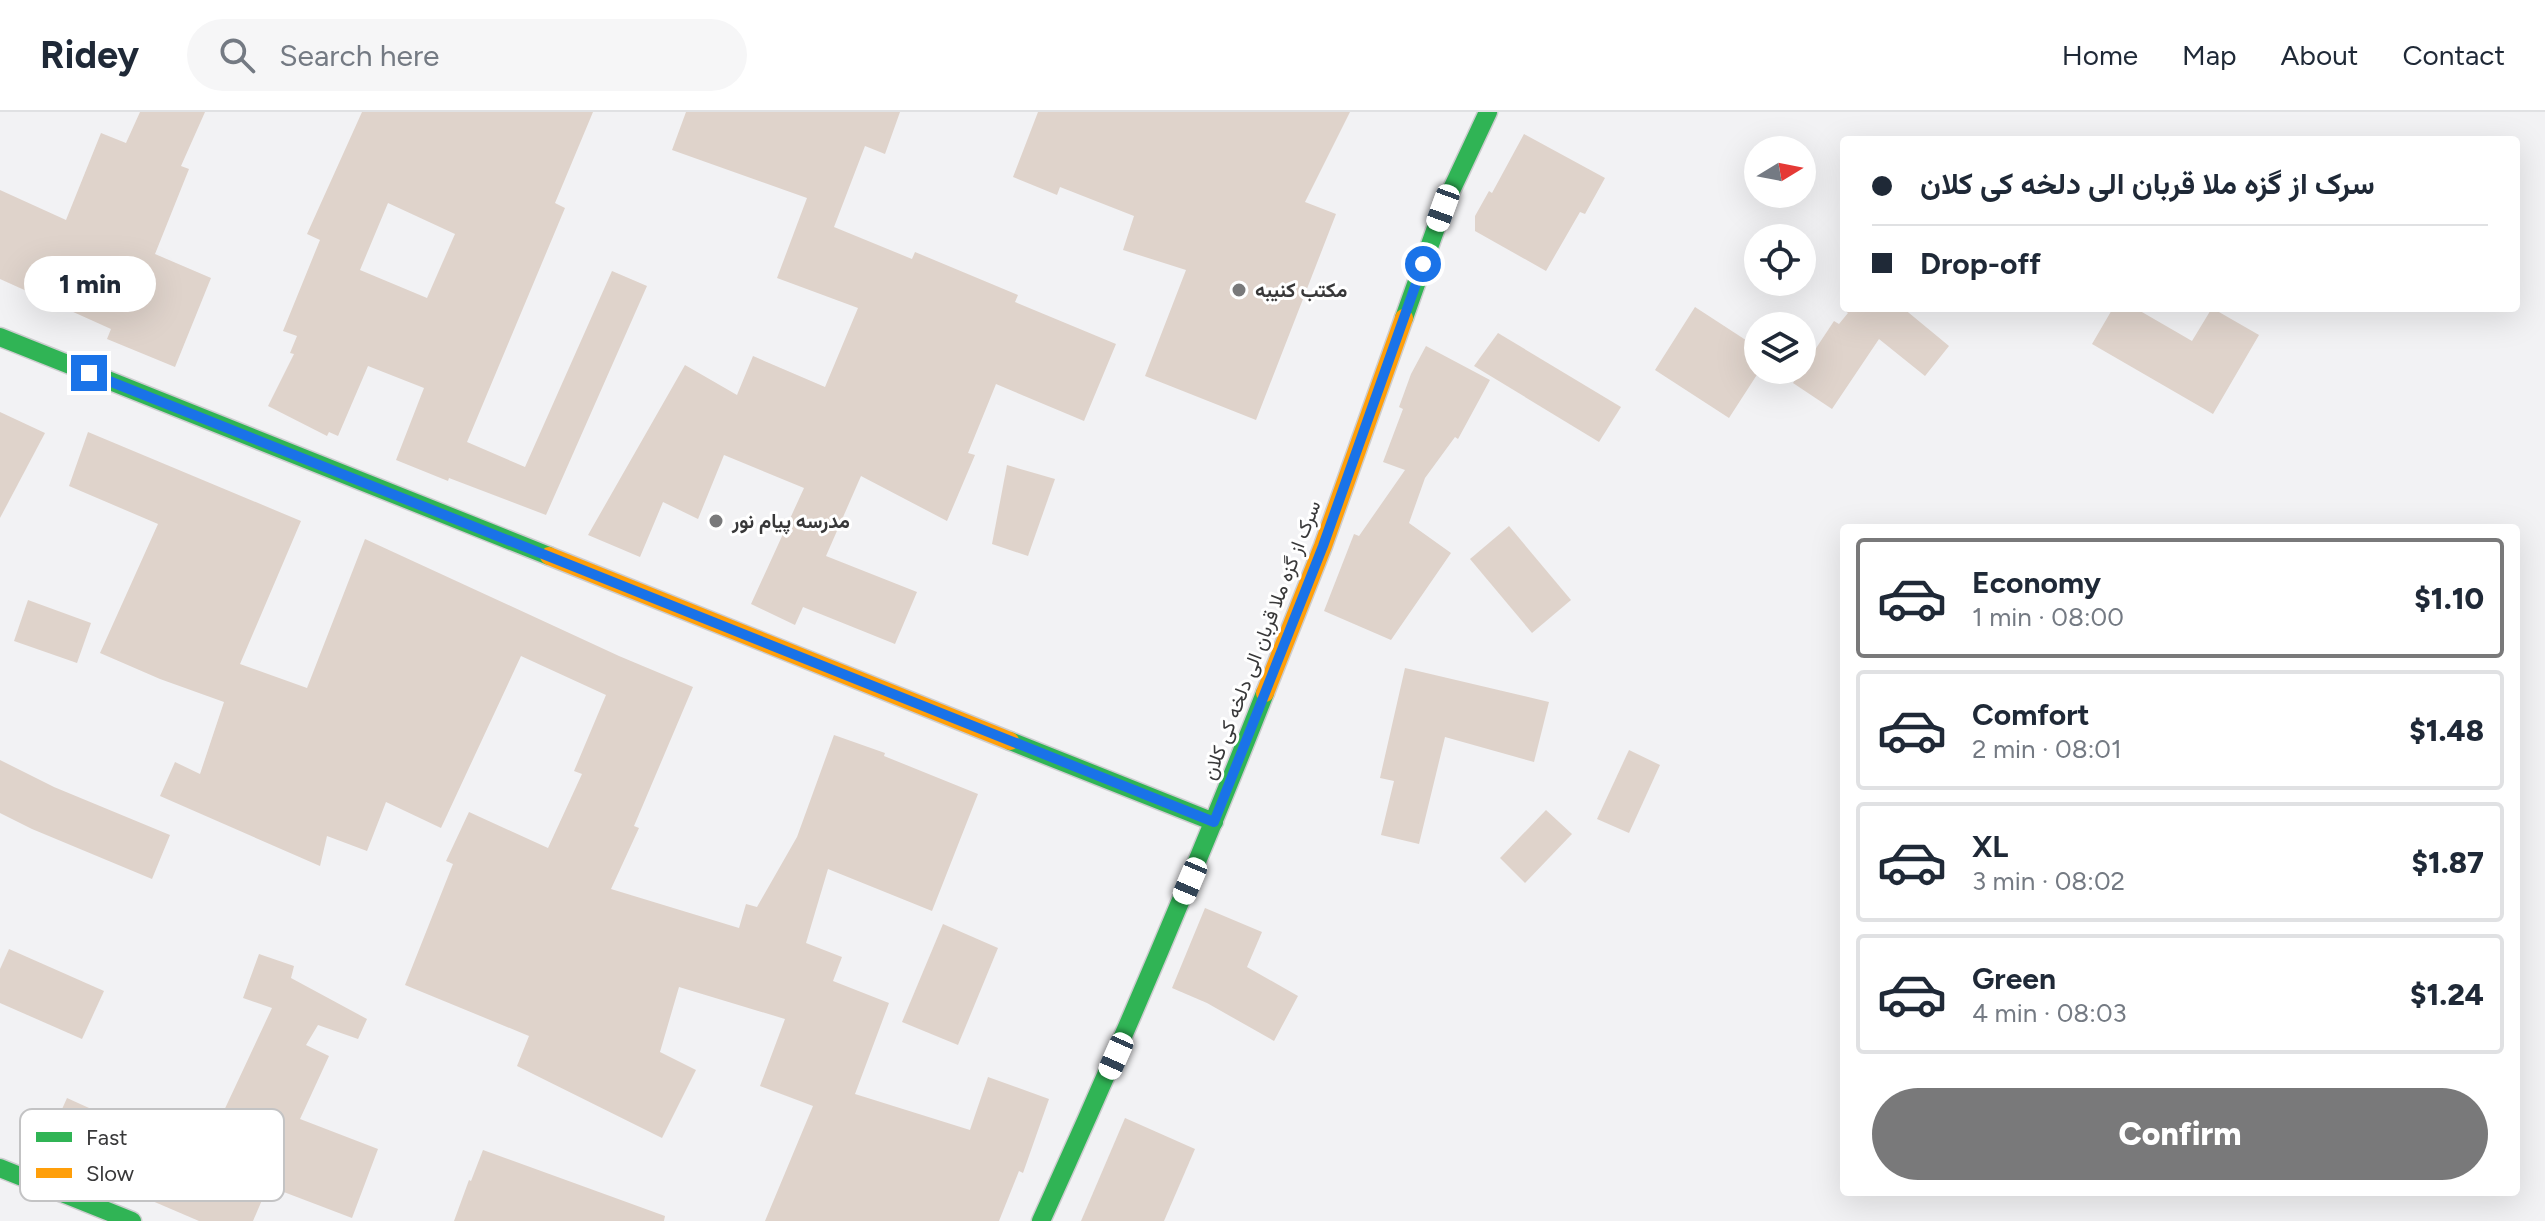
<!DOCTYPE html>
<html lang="en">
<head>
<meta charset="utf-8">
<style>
	:root { --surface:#fff; --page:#f6f6f7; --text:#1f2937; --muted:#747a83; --line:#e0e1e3; --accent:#79797a }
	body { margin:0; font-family:Figtree,Vazirmatn,sans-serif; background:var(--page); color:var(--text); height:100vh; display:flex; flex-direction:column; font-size:30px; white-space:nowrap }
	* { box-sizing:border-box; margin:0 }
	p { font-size:26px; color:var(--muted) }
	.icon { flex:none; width:44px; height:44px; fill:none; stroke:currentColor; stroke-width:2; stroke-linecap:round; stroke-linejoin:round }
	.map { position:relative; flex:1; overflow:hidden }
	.details { position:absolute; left:1840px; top:412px; width:680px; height:672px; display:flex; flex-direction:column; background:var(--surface); border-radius:8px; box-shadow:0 8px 32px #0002 }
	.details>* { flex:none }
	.top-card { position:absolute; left:1840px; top:24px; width:680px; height:176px; border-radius:8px; box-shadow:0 8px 32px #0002; display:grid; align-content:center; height:176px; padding:0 32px; background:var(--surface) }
	.needle { width:52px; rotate:80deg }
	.tools { position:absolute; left:1744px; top:24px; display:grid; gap:16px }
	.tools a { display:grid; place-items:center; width:72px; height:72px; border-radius:50%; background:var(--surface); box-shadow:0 8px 32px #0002; font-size:40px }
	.end { position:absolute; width:36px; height:36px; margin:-18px; border:10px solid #1a73e8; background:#fff; box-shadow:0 0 0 4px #fff }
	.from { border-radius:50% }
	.bubble { position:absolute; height:56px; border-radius:28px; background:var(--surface); box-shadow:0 8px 32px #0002; font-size:26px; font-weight:800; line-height:56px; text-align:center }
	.car { position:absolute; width:24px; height:48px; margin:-24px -12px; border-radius:10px; box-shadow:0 0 6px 2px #0007; background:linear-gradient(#fff 24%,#345 0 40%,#fff 0 76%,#345 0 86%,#fff 0) }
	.top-card b { display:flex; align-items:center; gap:28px; height:76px; font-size:30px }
	.top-card b+b { border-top:2px solid var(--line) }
	.top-card i { width:20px; height:20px; background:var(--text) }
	ul { padding:14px 0 0; list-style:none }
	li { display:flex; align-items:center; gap:24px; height:120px; margin:0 16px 12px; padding:0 16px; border:4px solid var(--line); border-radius:8px }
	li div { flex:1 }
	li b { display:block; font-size:30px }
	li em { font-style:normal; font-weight:800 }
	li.current { border-color:var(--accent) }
	li>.icon { width:72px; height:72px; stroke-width:1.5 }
	.cta { display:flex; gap:16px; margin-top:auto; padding:16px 32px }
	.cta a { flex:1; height:92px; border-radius:48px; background:var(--accent); color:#fff; font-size:32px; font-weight:800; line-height:92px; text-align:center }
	header { display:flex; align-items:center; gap:48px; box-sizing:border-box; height:112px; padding:0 40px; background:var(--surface); border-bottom:2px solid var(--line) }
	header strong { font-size:38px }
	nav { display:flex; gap:44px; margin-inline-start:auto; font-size:28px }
	.search { width:560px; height:72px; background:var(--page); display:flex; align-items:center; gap:20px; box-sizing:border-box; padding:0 28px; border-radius:44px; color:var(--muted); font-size:30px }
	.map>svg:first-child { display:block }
	.building { fill:#dfd3cb; fill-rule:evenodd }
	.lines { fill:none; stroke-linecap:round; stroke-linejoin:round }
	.fast-casing { stroke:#cdcdcf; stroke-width:21 }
	.slow-casing { stroke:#cdcdcf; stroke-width:21 }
	.fast { stroke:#30b455; stroke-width:18 }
	.slow { stroke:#ff9f0a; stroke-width:18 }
	.route { stroke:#1a73e8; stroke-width:10 }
	.poi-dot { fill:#79797a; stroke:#fff; stroke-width:3 }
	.labels { text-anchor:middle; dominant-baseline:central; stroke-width:6; stroke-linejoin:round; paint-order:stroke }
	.poi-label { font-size:20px; font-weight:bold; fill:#383839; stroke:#fff; text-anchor:start }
	.street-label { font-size:20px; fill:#383839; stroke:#fff }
	.key { fill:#fff; stroke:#c3c3c4; stroke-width:2 }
	.key-label { font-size:22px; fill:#383839 }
</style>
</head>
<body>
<header>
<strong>Ridey</strong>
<div class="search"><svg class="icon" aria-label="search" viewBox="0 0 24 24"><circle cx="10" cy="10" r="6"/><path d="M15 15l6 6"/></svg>Search here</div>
<nav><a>Home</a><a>Map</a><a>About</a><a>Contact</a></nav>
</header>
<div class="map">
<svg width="2545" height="1109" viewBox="0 0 2545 1109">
	<rect width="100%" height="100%" fill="#f2f2f4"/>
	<g class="building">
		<path d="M140,0H205L181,54L189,57L155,142L211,166L175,255L107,227L111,217L0,167V78L66,108L101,21L126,31Z"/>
		<path d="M362,0H593L555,91L565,96L467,330L525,355L612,159L647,174L546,403L449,366L448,369L396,348L424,276L368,254L338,324L329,320L327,324L268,294L294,242L290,241L297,224L283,219L320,128L307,122ZM388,91L455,122L427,186L360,158Z"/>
		<path d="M686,0H900L885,42L865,34L834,115L912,147L915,140L1018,183L1015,190L1116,232L1084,309L996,272L968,341L975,343L947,409L861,364L826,444L917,480L895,532L803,495L795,513L751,492L804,376L724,343L698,407L663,390L640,445L588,423L685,253L737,283L753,244L825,275L858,196L777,166L807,86L672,38Z"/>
		<path d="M1038,0H1350L1305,90L1336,102L1256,308L1145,264L1186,158L1123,138L1134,104L1060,75L1057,83L1013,65Z"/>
		<path d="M1524,22L1605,66L1585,102L1580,100L1546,159L1475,119V104L1489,79L1492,81Z"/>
		<path d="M1695,195L1758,236V258H1760L1729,306L1655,258Z"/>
		<path d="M1842,196H1903L1949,234L1925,264L1879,227L1832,297L1793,271L1834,209L1839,212L1848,201Z"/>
		<path d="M2113,196H2135L2192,229L2212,196L2259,223L2213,302L2092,232Z"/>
		<path d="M1498,221L1621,295L1599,330L1474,254Z"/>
		<path d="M1426,234L1490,268L1458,327L1455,325L1425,366L1409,411L1451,441L1391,528L1324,499L1354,422L1359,424L1405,358L1383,350L1403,297L1399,295L1411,262Z"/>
		<path d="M0,300L45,321L0,406Z"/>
		<path d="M88,320L301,409L240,552L307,576L365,427L619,544L693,575L634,714L639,716L611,777L739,816L746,792L757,795L797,725L834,623L885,641L884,644L978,682L932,799L828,757L806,831L842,845L833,869L889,891L855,982L970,1018L988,965L1049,987L1023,1061L1019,1059L999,1109H765L813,994L760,974L785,907L679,875L660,940L696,958L662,1026L517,954L529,924L405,873L453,752L446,749L469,700L548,736L582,662L574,659L606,583L521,544L441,716L386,690L367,739L327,724L320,754L160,684L175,650L200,662L224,590L160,567L100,541L158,412L69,374Z"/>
		<path d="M1007,353L1055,367L1028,444L992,432Z"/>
		<path d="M1509,414L1571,488L1532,521L1470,447Z"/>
		<path d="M28,488L91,511L77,551L14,529Z"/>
		<path d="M1405,556L1549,590L1534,650L1445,625L1419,732L1381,723L1394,669L1380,666Z"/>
		<path d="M1629,638L1660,653L1629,721L1597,707Z"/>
		<path d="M0,648L54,675L170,723L152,767L32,717L0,701Z"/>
		<path d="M1546,698L1572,722L1525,771L1500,746Z"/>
		<path d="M1205,796L1262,820L1247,855L1298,884L1274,929L1207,891L1172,876Z"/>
		<path d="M943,812L998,836L958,933L902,910Z"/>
		<path d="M9,837L104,879L82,927L0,891V857Z"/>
		<path d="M259,842L294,854L291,866L367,907L358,927L318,913L306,933L329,944L300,1007L378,1037L352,1106L268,1074L253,1109H199L150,1088L153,1082L46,1033L67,986L197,1045L216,1003L221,1005L272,896L243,886Z"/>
		<path d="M1125,1006L1195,1037L1164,1109H1081Z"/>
		<path d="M483,1038L665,1104L664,1109H454L469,1068L471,1069Z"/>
	</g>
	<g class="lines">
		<defs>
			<g id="fast">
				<path d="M1404,206L1443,96L1488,0"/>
				<path d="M0,225L549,444"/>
				<path d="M1010,629L1214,710"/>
				<path d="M0,1056L132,1109"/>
				<path d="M1041,1109C1120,935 1195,759 1265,581"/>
			</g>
			<g id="slow">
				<path d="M549,444L1010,629"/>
				<path d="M1265,581L1323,434L1404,206"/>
			</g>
		</defs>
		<use href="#fast" class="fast-casing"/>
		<use href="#slow" class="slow-casing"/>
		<use href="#fast" class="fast"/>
		<use href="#slow" class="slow"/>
	</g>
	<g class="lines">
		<path class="route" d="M89,261L1214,710L1323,434L1423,152"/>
	</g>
	<g class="poi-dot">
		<circle cx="1239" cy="178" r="8"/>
		<circle cx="716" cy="409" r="8"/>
	</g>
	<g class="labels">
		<g class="poi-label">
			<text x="1255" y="178">مکتب کنیبه</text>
			<text x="732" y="409">مدرسه پیام نور</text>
		</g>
		<g class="street-label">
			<text transform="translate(1261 528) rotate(-69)">سرک از گزه ملا قربان الی دلخه کی کلان</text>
		</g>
	</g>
	<rect x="20" y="997" width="264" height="92" rx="12" class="key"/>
	<rect x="36" y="1020" width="36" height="10" fill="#30b455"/>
	<rect x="36" y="1056" width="36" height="10" fill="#ff9f0a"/>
	<g class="key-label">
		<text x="86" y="1033">Fast</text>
		<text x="86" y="1069">Slow</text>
	</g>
</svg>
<div class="tools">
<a><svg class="needle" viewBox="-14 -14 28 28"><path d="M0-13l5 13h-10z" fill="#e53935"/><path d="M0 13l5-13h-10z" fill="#747a83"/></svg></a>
<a><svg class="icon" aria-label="locate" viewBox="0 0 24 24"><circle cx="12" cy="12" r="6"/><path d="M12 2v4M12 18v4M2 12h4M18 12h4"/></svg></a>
<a><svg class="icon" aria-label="layers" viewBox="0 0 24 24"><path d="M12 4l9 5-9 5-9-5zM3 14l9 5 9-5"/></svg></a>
</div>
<i class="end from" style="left:1423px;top:152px"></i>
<i class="end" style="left:89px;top:261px"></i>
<div class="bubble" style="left:24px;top:144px;width:132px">1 min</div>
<i class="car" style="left:1443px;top:96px;rotate:200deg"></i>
<i class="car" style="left:1190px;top:769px;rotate:203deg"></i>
<i class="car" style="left:1116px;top:944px;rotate:204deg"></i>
<div class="top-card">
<b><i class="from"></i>سرک از گزه ملا قربان الی دلخه کی کلان</b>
<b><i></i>Drop-off</b>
</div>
<section class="details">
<ul>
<li class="current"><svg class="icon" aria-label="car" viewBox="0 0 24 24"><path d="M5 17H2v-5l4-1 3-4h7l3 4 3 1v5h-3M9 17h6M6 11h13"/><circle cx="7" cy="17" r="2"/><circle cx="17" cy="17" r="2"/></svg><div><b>Economy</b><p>1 min · 08:00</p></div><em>$1.10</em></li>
<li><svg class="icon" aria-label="car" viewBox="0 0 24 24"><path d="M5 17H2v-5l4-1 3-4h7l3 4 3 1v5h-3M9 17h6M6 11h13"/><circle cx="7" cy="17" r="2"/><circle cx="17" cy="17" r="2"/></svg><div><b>Comfort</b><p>2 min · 08:01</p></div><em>$1.48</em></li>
<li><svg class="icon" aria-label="car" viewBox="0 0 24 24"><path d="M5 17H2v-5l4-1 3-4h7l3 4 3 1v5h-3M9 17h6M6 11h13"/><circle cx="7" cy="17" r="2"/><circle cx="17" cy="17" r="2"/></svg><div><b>XL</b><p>3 min · 08:02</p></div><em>$1.87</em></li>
<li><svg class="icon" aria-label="car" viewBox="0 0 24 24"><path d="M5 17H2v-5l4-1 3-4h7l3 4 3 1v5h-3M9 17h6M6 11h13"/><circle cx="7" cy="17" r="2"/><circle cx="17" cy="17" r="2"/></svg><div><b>Green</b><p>4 min · 08:03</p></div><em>$1.24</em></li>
</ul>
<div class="cta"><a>Confirm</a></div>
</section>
</div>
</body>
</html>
